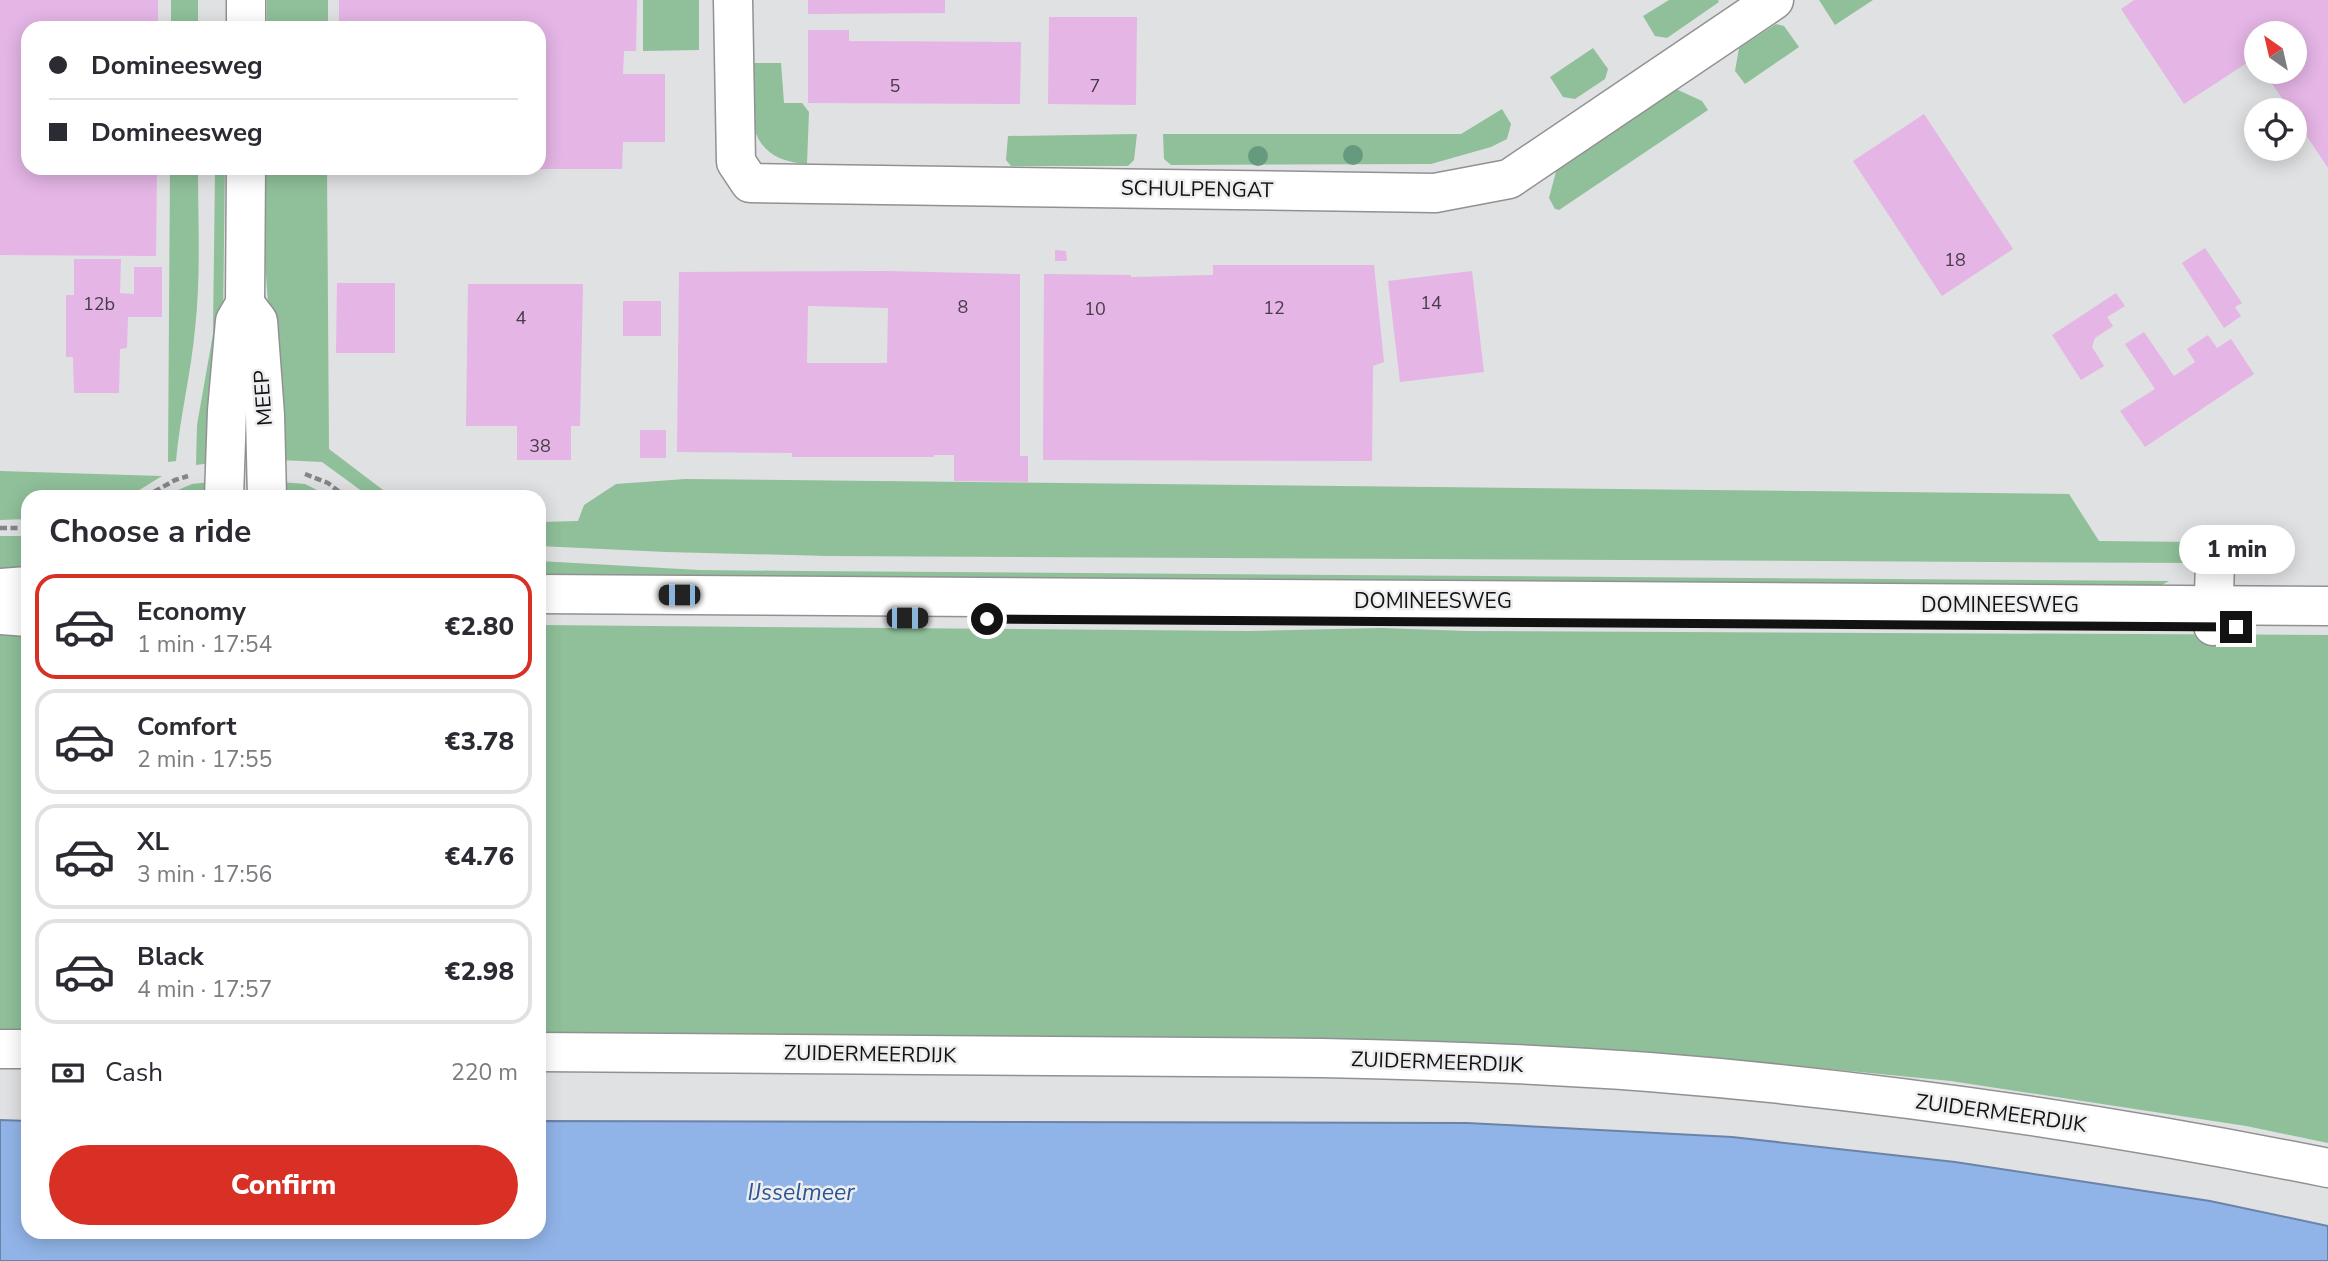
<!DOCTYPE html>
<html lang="en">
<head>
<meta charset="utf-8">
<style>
	:root { --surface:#fff; --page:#f7f7f7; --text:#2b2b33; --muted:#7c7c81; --line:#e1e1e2; --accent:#d93025 }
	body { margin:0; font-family:"Nunito Sans",sans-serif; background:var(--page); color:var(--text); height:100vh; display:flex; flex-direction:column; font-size:26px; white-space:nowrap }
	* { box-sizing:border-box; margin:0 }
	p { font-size:23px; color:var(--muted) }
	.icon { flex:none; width:38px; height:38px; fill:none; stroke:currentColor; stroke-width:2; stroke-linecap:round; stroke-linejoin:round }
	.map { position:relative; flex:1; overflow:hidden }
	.drawer { position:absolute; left:21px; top:490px; width:525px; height:749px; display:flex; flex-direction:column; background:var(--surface); border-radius:21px; box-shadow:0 4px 18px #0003 }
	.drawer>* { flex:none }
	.top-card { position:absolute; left:21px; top:21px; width:525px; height:154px; border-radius:21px; box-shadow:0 4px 18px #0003; display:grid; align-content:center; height:154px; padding:0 28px; background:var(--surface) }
	.needle { width:46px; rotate:326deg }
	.fabs { position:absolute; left:2244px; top:21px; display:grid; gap:14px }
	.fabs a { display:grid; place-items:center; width:63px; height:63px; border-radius:50%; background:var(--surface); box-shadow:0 4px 18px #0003; font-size:35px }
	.end { position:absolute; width:32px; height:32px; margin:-16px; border:9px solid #121212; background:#fff; box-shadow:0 0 0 4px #fff }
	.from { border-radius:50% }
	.bubble { position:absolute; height:49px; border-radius:24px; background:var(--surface); box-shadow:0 4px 18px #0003; font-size:23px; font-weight:800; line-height:49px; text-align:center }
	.car { position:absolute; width:21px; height:42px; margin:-21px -10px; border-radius:9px; box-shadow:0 0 5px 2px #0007; background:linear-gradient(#222 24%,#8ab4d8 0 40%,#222 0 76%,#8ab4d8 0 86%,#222 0) }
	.top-card b { display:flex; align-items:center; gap:24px; height:66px; font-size:26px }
	.top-card b+b { border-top:2px solid var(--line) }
	.top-card i { width:18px; height:18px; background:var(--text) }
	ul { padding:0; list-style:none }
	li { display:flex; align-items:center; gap:21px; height:105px; margin:0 14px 10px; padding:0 14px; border:4px solid var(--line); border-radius:21px }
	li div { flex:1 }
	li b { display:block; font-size:26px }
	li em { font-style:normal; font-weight:800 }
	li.current { border-color:var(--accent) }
	li>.icon { width:63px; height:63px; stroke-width:1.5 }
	h2 { padding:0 28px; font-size:32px; line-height:84px }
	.pay { display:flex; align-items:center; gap:18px; height:77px; padding:0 28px; font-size:26px }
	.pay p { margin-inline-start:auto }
	.cta { display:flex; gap:14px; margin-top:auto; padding:14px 28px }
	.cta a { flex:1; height:80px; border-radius:42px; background:var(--accent); color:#fff; font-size:28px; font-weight:800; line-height:80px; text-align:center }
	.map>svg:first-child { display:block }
	.green { fill:#8fc099 }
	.water { fill:#91b4e8; stroke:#6b83a8; stroke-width:2 }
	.building { fill:#e4b5e5; fill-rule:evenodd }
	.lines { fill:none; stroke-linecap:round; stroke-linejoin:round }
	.minor-casing { stroke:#919193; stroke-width:41 }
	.major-casing { stroke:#919193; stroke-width:41 }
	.path { stroke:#848586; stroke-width:4.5; stroke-dasharray:7 3.5; stroke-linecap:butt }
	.minor { stroke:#fff; stroke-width:38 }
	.major { stroke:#fff; stroke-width:38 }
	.tree { fill:#669a7e }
	.route { stroke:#121212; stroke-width:9 }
	.labels { text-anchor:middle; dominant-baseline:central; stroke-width:5; stroke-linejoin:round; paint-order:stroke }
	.number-label { font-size:18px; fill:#463b47 }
	.street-label { font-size:21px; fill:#121212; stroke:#eeeef0 }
	.water-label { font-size:23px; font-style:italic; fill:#2b5695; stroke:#eeeef0 }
</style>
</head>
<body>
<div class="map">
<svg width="2328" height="1261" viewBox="0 0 2328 1261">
	<rect width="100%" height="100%" fill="#e0e1e3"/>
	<g class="green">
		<rect x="171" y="0" width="27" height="28"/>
		<rect x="267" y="0" width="61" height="28"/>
		<path d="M643,0H699V50L643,51Z"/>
		<path d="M1669,0H1718L1719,2L1667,38L1655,36L1643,16Z"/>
		<path d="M1819,0H1873L1835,25Z"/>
		<path d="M1776,24L1784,26L1799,47L1745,84L1735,71L1739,48Z"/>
		<path d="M1593,48L1608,69L1605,79L1575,99L1563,97L1550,77Z"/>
		<path d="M749,63H781L784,103H802L809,112L807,164C743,160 751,111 749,63Z"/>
		<path d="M1676,89L1702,101L1708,110L1559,210L1555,209L1549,198L1557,168Z"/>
		<path d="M1502,109L1511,124L1507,139L1491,147L1431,164L1171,165L1164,159L1163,134H1461Z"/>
		<path d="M1137,134L1134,160L1128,166H1011L1006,160L1008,136Z"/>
		<path d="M170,168H198C198,221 201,276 195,329C191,373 180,417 176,461L168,462Z"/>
		<path d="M215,168H225L223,320L211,463L196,465L197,425L213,334Z"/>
		<path d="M265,168H327L329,449L387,493L397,497H370L322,462L279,460L265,261Z"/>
		<path d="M0,471L162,476L128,497H28V519L0,520Z"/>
		<path d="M685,479L2069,494L2099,541L2196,542L2197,563L829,556L666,552L539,546V522L578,521L584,505L616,484Z"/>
		<path d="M210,482L208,497H162L192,484Z"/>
		<path d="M281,482L305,484L331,497H284Z"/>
		<path d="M0,536H28V572L0,575Z"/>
		<path d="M539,561L699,570L801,571L2169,581L2144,595L539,582Z"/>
		<path d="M0,623L28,625V1033L0,1032Z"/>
		<path d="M539,625L1248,631L1381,628L1467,631L2328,635V1143L2246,1126L1951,1081L1696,1056L1503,1044L539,1037Z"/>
	</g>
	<path class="water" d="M0,1120L28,1121V1232H539V1121L1467,1123L1732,1137L1955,1162L2210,1201L2328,1226V1261H0Z"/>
	<g class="building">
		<path d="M0,0H158V28H28V168H157L156,256L0,255Z"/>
		<path d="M339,0H637L636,51H624L623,74H665V142H623L622,169H539V28H339Z"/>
		<path d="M808,0H945V13L808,14Z"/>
		<path d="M2134,0H2328V168L2294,117V110H2290L2264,72H2294V33H2256V57L2184,104L2121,9Z"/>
		<path d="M1049,17H1137L1136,105L1048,104Z"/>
		<path d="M808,30H849V41L1021,42L1020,104L808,103Z"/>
		<path d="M1924,114L2013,249L1942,296L1853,161Z"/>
		<path d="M2205,248L2242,303L2235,307L2241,316L2224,328L2182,263Z"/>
		<path d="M1055,250L1066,251L1067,261H1055Z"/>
		<path d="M74,259H121L120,293L134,294V267H162V317H128L127,348L120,349L119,393H74L73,357H66V295H74Z"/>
		<path d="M1213,265H1374L1384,362L1373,366L1372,461L1043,460L1044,274L1131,275V277L1213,275Z"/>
		<path d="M887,271L1020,274V456H1028V482L954,481V455H934V457H792V453L677,452L679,272ZM808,306L888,308L887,363H807Z"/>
		<path d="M1472,271L1484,372L1400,382L1388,281Z"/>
		<path d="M337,283H395V353H336Z"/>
		<path d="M468,284H583L580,426H571V460H517V426H466Z"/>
		<path d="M2116,293L2125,306L2107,317L2113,326L2095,338L2092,347L2104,366L2081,380L2052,335Z"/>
		<rect x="623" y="301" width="38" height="35"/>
		<path d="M2144,332L2174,376L2195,362L2187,349L2208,335L2217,348L2231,339L2254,374L2145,447L2120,411L2155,389L2125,344Z"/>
		<rect x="640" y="430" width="26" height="28"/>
	</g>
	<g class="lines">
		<defs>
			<g id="minor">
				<path d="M733,0L736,162L750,183L1435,193L1509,179L1774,0"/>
				<path d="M2211,549L2215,562L2213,626"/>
				<path d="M0,1049H28"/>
				<path d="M539,1052L1322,1058C1431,1060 1540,1064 1649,1072C1877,1090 2104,1123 2328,1168"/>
			</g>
			<g id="major">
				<path d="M246,28V0"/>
				<path d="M245,304L258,321L265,415L267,497"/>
				<path d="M224,497L227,411L235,321L245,304L246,168"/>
				<path d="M0,588L28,586"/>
				<path d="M539,594L2328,606"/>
				<path d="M0,615L28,617"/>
			</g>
		</defs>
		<use href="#minor" class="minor-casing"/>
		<use href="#major" class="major-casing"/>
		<g class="path">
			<path d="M305,474L328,483L346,497"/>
			<path d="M145,497L175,480L188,476"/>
			<path d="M0,528H28"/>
		</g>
		<use href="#minor" class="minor"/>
		<use href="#major" class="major"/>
	</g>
	<g class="tree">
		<circle cx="1353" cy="155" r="10"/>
		<circle cx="1258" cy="156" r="10"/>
	</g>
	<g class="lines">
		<path class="route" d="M987,619L2236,627"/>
	</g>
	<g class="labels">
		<g class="number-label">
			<text x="895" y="86">5</text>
			<text x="1095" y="86">7</text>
			<text x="1955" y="260">18</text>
			<text x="1431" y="303">14</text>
			<text x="99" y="304">12b</text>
			<text x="963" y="307">8</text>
			<text x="1274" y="308">12</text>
			<text x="1095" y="309">10</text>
			<text x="521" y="318">4</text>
			<text x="540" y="446">38</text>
		</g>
		<g class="street-label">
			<text transform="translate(1197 189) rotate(1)">SCHULPENGAT</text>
			<text transform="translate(263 398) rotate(-94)">MEEP</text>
			<text x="1433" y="601">DOMINEESWEG</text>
			<text x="2000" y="605">DOMINEESWEG</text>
			<text transform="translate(870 1054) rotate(1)">ZUIDERMEERDIJK</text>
			<text transform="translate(1437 1062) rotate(2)">ZUIDERMEERDIJK</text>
			<text transform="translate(2001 1113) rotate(8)">ZUIDERMEERDIJK</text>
		</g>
		<g class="water-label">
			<text x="801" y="1192">IJsselmeer</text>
		</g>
	</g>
</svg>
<div class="fabs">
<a><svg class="needle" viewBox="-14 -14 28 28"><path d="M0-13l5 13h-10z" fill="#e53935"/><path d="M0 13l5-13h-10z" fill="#7c7c81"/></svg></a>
<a><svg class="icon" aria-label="locate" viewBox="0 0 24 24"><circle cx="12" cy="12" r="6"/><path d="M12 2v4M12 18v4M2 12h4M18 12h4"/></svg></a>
</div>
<i class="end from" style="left:987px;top:619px"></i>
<i class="end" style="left:2236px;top:627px"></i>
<div class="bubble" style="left:2179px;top:525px;width:116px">1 min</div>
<i class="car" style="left:679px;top:595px;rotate:270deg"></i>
<i class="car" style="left:907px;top:618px;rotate:90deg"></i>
<div class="top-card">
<b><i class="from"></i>Domineesweg</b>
<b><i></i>Domineesweg</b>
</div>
<section class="drawer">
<h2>Choose a ride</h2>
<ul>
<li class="current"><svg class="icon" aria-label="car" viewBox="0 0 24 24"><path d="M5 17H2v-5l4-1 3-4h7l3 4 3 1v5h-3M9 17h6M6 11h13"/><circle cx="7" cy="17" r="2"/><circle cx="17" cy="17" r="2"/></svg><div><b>Economy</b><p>1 min · 17:54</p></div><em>€2.80</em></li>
<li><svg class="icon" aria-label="car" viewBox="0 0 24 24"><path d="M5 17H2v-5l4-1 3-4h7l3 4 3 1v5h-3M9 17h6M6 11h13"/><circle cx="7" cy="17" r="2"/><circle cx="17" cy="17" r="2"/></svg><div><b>Comfort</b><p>2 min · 17:55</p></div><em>€3.78</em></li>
<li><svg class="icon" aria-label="car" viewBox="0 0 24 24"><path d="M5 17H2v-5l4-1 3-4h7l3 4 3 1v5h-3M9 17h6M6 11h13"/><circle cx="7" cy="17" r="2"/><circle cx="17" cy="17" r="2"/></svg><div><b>XL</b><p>3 min · 17:56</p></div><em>€4.76</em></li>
<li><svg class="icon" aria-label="car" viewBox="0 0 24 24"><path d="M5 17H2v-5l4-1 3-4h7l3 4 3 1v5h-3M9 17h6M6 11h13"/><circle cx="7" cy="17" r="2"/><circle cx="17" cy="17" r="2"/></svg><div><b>Black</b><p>4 min · 17:57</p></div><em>€2.98</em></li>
</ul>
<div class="pay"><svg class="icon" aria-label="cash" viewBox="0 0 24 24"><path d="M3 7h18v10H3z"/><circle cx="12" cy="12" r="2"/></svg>Cash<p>220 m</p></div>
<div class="cta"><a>Confirm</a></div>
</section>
</div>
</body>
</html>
